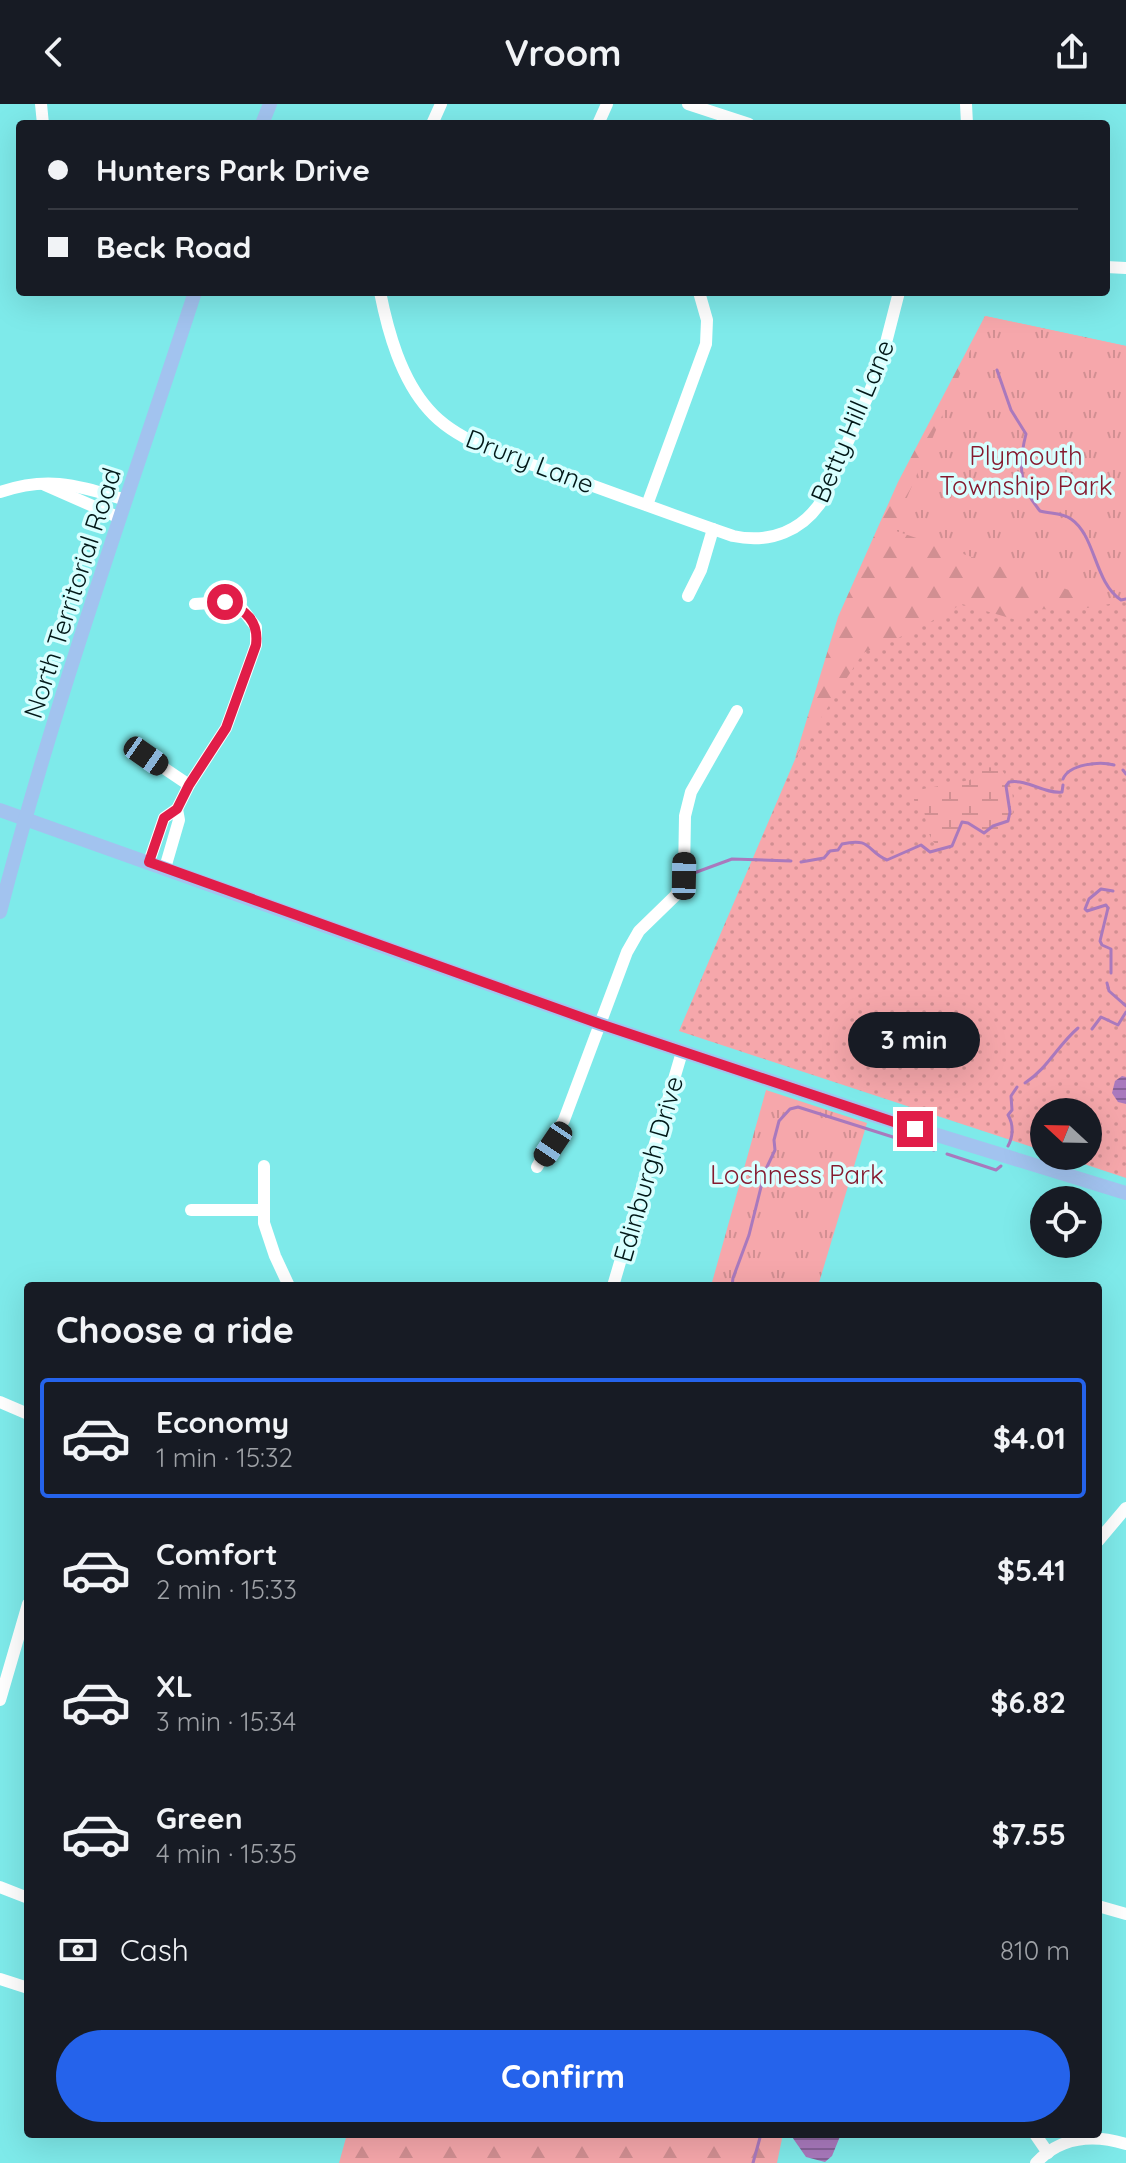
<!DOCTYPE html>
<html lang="en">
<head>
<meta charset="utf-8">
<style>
	:root { --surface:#171b24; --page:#242831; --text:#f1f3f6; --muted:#9ea1a6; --line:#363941; --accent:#2563eb }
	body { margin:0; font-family:Quicksand,sans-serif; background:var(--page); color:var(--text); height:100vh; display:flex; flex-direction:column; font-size:30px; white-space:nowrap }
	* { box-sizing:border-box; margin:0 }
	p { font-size:26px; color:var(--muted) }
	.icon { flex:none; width:44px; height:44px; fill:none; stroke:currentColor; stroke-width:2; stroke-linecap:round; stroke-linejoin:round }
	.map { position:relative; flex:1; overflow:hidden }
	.panel { position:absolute; left:24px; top:1178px; width:1078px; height:856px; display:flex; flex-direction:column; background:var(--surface); border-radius:8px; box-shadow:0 8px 32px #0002 }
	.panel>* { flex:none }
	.hud { position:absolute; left:16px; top:16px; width:1094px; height:176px; border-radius:8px; box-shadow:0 8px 32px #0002; display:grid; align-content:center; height:176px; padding:0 32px; background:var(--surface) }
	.needle { width:52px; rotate:292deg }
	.buttons { position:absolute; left:1030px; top:994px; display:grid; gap:16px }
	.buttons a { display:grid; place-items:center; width:72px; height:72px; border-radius:50%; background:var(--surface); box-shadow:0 8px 32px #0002; font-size:40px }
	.end { position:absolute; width:36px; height:36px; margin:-18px; border:10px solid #e11d48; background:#fff; box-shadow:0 0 0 4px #fff }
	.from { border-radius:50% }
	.bubble { position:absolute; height:56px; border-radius:28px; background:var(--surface); box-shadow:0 8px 32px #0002; font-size:26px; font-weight:800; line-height:56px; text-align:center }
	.car { position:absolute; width:24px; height:48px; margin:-24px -12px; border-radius:10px; box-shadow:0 0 6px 2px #0007; background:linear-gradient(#222 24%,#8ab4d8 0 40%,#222 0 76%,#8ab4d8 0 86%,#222 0) }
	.hud b { display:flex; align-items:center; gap:28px; height:76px; font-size:30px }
	.hud b+b { border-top:2px solid var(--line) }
	.hud i { width:20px; height:20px; background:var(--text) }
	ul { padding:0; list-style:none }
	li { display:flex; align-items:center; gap:24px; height:120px; margin:0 16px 12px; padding:0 16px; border:4px solid transparent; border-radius:8px }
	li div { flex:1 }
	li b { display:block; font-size:30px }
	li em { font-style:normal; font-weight:800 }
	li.current { border-color:var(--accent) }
	li>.icon { width:72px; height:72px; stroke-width:1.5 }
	h2 { padding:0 32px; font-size:36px; line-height:96px }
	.pay { display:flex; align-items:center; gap:20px; height:88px; padding:0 32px; font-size:30px }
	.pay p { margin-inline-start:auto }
	.cta { display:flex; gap:16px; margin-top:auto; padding:16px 32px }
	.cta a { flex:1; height:92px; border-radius:48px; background:var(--accent); color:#fff; font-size:32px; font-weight:800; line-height:92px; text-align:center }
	header { display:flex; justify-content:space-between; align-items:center; height:104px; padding:0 32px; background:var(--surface); font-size:36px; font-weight:800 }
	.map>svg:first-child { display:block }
	.grass { fill:url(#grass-dots) }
	.forest { fill:url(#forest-firs) }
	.wetland { fill:url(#wetland-marsh) }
	.park { fill:url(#park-tufts) }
	.water { fill:url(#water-rules) }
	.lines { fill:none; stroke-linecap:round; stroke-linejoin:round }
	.stream { stroke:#a979bd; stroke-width:3 }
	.minor { stroke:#fff; stroke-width:12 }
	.major { stroke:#a2c3ef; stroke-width:14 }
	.route { stroke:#e11d48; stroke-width:10 }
	.labels { text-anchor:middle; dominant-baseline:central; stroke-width:7; stroke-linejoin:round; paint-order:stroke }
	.street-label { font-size:26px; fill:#021818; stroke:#d8ffff }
	.park-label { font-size:26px; fill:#861b2f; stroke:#d8ffff }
</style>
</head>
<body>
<header><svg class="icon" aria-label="back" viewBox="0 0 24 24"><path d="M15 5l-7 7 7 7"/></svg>Vroom<svg class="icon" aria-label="share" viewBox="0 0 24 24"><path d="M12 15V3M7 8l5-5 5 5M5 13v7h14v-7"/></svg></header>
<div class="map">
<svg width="1126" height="2059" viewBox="0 0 1126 2059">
	<defs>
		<pattern id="grass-dots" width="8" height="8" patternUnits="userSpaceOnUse" patternTransform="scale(2)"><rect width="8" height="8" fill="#f6a7ab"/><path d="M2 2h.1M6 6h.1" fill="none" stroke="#d18f92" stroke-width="1.8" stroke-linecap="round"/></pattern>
		<pattern id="forest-firs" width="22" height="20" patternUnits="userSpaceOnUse" patternTransform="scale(2)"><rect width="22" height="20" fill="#f6a7ab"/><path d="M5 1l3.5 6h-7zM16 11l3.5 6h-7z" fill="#d18f92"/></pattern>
		<pattern id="wetland-marsh" width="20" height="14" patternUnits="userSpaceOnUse" patternTransform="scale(2)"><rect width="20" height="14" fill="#f6a7ab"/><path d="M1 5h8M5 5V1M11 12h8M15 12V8" fill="none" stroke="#d18f92"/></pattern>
		<pattern id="park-tufts" width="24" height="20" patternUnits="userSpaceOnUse" patternTransform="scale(2)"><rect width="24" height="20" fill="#f6a7ab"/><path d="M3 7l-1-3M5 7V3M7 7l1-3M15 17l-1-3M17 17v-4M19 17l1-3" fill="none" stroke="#d18f92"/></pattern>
		<pattern id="water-rules" width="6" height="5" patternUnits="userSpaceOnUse" patternTransform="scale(2)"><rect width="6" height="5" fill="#a979bd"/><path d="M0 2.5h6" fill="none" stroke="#876299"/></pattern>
	</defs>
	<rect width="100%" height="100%" fill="#7eeaea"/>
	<path class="grass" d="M893,426L1126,494V1074L1060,1052H1088V1008H1044V1047L679,927Z"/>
	<g class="forest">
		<path d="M985,212L1126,242V497L1076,506L1032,505L1020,517L962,500L914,527L863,549L795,654L838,513L898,378Z"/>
		<path d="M347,2030H783L777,2059H339Z"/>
	</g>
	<path class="wetland" d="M984,663L1000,664C1025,691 1015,752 968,724L963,727L956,742L945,747C928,738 927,724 924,706L915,701L913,690L918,686L970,676Z"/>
	<g class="park">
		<path d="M985,212L1126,242V494L1110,500L893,426Z"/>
		<path d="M766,986L867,1019L818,1182H711Z"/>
	</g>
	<g class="water">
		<path d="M1122,972L1126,973V1000L1118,998L1112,989L1115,977Z"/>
		<path d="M790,2030H841L832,2052L825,2058L806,2053Z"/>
	</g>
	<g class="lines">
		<g class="stream">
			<path d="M997,266L1011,306L1026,330C1018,361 1019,382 1040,407C1050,410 1062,408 1071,415C1096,432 1094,478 1121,496L1126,495"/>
			<path d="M1123,666L1126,670"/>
			<path d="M1063,675C1069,660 1100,657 1114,661"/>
			<path d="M801,758L824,754L830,747L838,746L842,740C872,733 866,747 887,756L921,741L930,748L952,742L962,718L968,719L984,729L993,722L1008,717L1010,708L1006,682L1009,678C1029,675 1043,690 1062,688L1063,681"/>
			<path d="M694,769L732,755L791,757"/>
			<path d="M1111,869V845L1102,841L1100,837L1108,804L1106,801L1087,807L1085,805L1089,795L1101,785L1113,787"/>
			<path d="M1107,879L1109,887L1126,902"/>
			<path d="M1092,925L1101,913L1118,921L1126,908"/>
			<path d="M1025,979C1048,964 1058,941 1078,924"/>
			<path d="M1008,1042C1013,1033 1014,1021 1008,1011L1012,1006L1011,992L1017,983"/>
			<path d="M947,1050L996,1066L1001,1062"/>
			<path d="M732,1182L733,1174L749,1131L765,1067L775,1046L774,1036L779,1017L790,1005L798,1003L934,1046"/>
			<path d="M753,2059L761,2030"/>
		</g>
		<g class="minor">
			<path d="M41,0L43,20"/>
			<path d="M688,0L749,20"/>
			<path d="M966,0L967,20"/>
			<path d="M432,20L441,0"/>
			<path d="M598,20L607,0"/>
			<path d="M1106,163L1126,164"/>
			<path d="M380,188C388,228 401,275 429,306C462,344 531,359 577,376C629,395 681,414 733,432C770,440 803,427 823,395L879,266L899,188"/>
			<path d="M45,381L120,414"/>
			<path d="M0,388C50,371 78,382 126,396"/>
			<path d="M647,401L706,240L707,216L699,188"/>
			<path d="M688,492L701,466L713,425"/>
			<path d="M146,652L189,681"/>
			<path d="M149,758L164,714L177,705L189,681L226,624L256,541V523L243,506L225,498L195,500"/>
			<path d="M165,764L179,716L177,705"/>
			<path d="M264,1062V1119L275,1152L289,1182"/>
			<path d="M537,1063L564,1016L627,848L639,827L676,791L684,772L685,712L691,688L737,607"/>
			<path d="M191,1106H262"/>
			<path d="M613,1182L682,948"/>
			<path d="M0,1298L28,1310"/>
			<path d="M1098,1437L1126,1404"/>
			<path d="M0,1596L28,1500"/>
			<path d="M0,1783L28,1794"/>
			<path d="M1098,1802L1126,1810"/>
			<path d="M0,1875L28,1884"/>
			<path d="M1035,2030L1048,2049"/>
			<path d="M1036,2059C1061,2032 1093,2030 1126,2040"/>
		</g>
		<g class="major">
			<path d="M262,20L270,0"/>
			<path d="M0,706L600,920L885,1015L1126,1089"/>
			<path d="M0,808C54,598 128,393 195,188"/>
		</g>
	</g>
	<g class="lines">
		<path class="route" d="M225,498C246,506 259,517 256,541L226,624L189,681L177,705L164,714L149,758L600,920L915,1025"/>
	</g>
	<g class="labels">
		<g class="street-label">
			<text transform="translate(852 317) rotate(-67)">Betty Hill Lane</text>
			<text transform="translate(530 357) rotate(21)">Drury Lane</text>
			<text transform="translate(72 489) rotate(-72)">North Territorial Road</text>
			<text transform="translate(648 1065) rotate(-74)">Edinburgh Drive</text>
		</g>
		<g class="park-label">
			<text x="1026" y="351">Plymouth<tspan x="1026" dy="30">Township Park</tspan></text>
			<text x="797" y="1070">Lochness Park</text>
		</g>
	</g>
</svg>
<div class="buttons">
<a><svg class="needle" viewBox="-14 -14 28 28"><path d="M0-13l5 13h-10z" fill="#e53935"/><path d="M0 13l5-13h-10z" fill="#9ea1a6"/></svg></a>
<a><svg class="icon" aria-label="locate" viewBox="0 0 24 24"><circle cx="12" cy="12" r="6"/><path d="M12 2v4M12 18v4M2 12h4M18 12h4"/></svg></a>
</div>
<i class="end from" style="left:225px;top:498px"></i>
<i class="end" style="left:915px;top:1025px"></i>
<div class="bubble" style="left:848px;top:908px;width:132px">3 min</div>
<i class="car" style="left:146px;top:652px;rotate:125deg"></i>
<i class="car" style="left:684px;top:772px;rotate:1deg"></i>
<i class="car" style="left:553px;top:1040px;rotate:214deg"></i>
<div class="hud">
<b><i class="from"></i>Hunters Park Drive</b>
<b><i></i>Beck Road</b>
</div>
<section class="panel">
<h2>Choose a ride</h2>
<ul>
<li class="current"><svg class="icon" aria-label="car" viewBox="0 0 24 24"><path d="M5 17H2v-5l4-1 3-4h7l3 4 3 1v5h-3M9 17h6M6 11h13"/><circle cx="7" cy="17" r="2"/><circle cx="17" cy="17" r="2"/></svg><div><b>Economy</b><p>1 min · 15:32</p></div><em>$4.01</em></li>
<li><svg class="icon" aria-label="car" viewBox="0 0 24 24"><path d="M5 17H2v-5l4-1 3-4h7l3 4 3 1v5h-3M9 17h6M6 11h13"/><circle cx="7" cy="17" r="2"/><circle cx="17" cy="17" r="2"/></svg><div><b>Comfort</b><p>2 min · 15:33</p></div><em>$5.41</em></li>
<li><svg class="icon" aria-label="car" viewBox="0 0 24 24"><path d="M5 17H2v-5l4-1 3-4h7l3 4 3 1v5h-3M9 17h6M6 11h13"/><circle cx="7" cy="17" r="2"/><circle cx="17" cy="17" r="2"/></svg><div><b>XL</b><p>3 min · 15:34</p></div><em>$6.82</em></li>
<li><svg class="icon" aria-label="car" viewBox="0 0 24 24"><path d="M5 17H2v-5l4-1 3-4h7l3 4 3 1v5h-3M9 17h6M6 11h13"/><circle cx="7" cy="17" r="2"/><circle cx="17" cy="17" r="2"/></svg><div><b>Green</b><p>4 min · 15:35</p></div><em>$7.55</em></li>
</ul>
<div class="pay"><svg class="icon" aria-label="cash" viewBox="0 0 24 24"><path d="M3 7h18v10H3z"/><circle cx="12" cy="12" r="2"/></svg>Cash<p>810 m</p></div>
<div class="cta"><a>Confirm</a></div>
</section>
</div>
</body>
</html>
